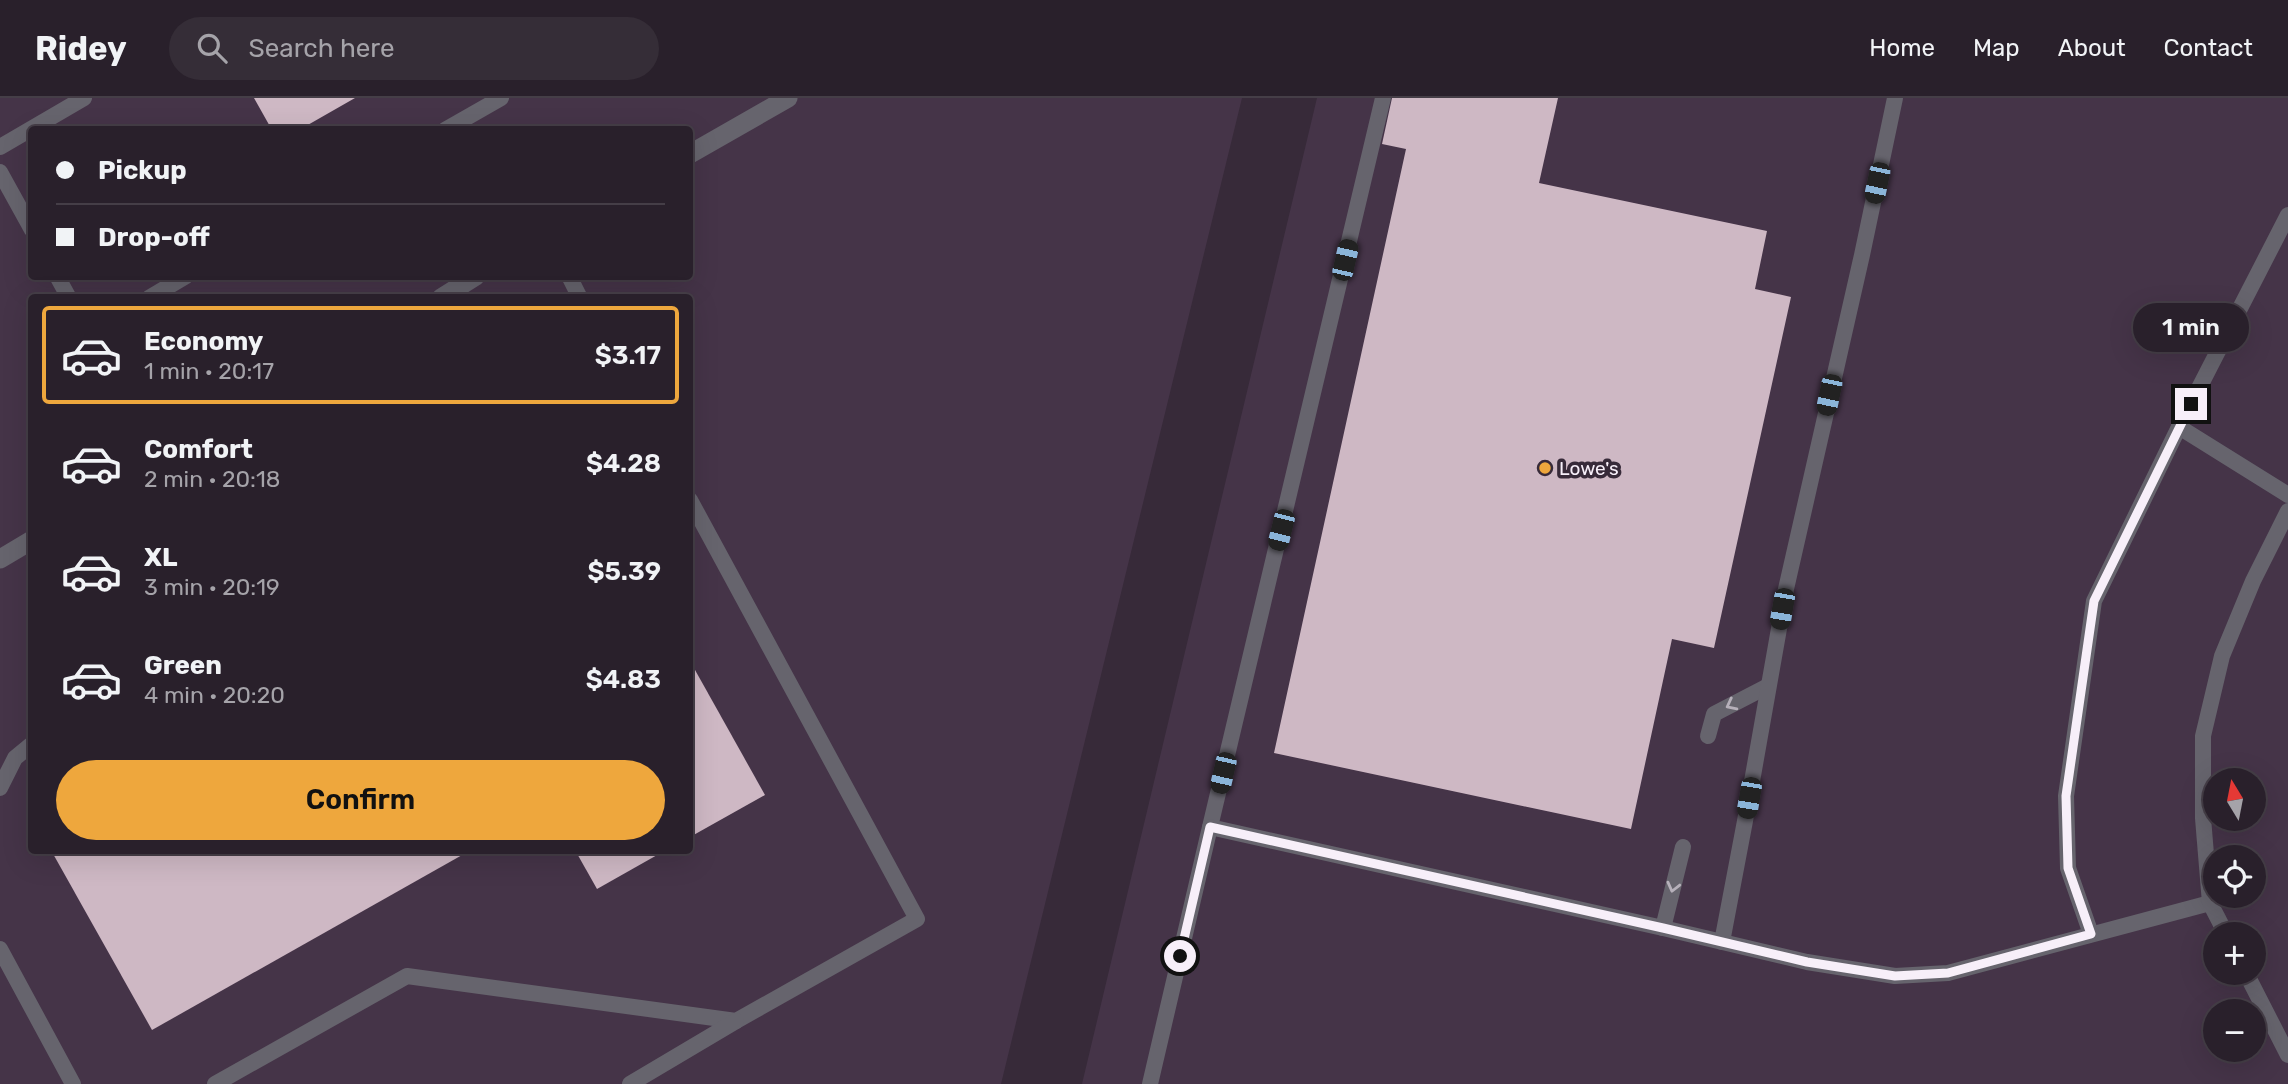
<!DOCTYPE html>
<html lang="en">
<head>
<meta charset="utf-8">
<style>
	:root { --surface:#29202b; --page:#352d37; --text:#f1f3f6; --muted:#a5a3a9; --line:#453e47; --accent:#eea73d }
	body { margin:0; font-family:Rubik,sans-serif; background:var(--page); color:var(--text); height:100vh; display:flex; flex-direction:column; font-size:26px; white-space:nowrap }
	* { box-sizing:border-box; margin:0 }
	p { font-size:23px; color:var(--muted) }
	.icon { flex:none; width:38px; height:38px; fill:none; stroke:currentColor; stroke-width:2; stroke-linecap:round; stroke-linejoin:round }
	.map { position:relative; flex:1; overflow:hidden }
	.sheet { position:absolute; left:28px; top:196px; width:665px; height:560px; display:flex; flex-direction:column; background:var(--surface); border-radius:7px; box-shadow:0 7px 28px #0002,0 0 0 2px var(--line) }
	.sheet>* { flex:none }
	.guide { position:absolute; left:28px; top:28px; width:665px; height:154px; border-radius:7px; box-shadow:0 7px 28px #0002,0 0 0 2px var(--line); display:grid; align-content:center; height:154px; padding:0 28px; background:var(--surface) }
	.needle { width:46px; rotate:350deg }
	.tools { position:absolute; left:2203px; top:670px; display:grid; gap:14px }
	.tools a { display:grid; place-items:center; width:63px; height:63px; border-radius:50%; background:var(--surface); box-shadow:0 7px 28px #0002,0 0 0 2px var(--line); font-size:35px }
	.end { position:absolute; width:32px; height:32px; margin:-16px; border:9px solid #f7eff9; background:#111; box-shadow:0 0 0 4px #111 }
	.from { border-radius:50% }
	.bubble { position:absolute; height:49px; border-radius:24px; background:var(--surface); box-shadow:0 7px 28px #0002,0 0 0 2px var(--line); font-size:23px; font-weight:600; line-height:49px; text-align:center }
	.car { position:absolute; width:21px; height:42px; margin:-21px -10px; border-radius:9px; box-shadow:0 0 5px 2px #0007; background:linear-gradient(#222 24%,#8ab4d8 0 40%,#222 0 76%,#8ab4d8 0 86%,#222 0) }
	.guide b { display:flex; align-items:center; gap:24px; height:66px; font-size:26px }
	.guide b+b { border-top:2px solid var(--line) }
	.guide i { width:18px; height:18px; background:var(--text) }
	ul { padding:12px 0 0; list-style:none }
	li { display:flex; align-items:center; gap:21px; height:98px; margin:0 14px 10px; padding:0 14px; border:4px solid transparent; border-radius:7px }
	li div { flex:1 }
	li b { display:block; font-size:26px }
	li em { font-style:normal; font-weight:600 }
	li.active { border-color:var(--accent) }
	li>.icon { width:63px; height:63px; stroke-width:1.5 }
	.primary-button { display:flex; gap:14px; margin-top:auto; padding:14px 28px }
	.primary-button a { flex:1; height:80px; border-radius:42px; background:var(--accent); color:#111; font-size:28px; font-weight:600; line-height:80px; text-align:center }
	header { display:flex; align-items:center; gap:42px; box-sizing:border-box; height:98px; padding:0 35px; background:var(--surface); border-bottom:2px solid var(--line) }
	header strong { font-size:33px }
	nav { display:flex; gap:38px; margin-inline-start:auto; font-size:24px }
	.search { width:490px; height:63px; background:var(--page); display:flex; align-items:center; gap:18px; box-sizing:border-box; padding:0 24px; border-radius:38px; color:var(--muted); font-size:26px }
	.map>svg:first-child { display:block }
	.built { fill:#453448; fill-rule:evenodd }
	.building { fill:#ceb8c4 }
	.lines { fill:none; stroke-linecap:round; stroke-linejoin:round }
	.service { stroke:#66646d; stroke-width:16 }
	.minor { stroke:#66646d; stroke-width:19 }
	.oneway { stroke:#b6b0ba }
	.route { stroke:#f7eff9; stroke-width:9 }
	.poi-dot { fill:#eea73d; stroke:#372a39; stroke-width:2.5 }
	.labels { text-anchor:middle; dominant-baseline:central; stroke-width:7; stroke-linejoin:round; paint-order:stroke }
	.poi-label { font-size:19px; fill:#f7eff9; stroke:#372a39; text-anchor:start }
</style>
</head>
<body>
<header>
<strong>Ridey</strong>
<div class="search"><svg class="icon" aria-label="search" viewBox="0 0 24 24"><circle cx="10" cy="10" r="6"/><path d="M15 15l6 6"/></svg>Search here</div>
<nav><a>Home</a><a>Map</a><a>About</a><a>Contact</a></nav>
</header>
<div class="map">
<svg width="2288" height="986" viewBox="0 0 2288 986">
	<rect width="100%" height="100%" fill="#372a39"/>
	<g class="built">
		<path d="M0,0H1242L1001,986H0ZM32,32H690V178H32ZM32,200H690V752H32Z"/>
		<path d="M1317,0H2288V986H1082ZM2216,682H2254V721H2216ZM2216,760H2254V798H2216ZM2216,836H2254V875H2216ZM2216,914H2254V952H2216Z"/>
	</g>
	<g class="building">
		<path d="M254,0H355L299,32H272Z"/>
		<path d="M1392,0H1558L1539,85L1767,133L1755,191L1791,199L1714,550L1672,541L1631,731L1274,655L1406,51L1382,46Z"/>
		<path d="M690,563L765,697L690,739Z"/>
		<path d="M56,752H471L152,932L52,754Z"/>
		<path d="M575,752H666L597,791Z"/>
	</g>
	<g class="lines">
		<g class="service">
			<path d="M1383,0L1210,729L1663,830L1807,864L1895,878L1948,875L2210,805"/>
			<path d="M445,32L501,0"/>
			<path d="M0,49L84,0"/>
			<path d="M0,74L32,132"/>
			<path d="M57,178L69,200"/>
			<path d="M569,178L580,200"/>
			<path d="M149,200L186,178"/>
			<path d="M2179,329L2288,397"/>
			<path d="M1708,638L1714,616L1768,588"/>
			<path d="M0,690L15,660L32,646"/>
			<path d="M1663,830L1683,749"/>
			<path d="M2091,836L2068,770L2066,698L2094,503L2179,329L2288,117"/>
			<path d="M2226,836L2210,805L2203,720V638L2222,558L2253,483L2288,413"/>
			<path d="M1722,844L1745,723L1786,491L1862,157L1895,0"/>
			<path d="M0,851L73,986"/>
			<path d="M2246,875L2288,957"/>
			<path d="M215,986L407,878L736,923L917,821L690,402"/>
			<path d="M630,986L736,923"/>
			<path d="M1150,986L1210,729"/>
		</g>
		<g class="minor">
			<path d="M690,56L788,0"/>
			<path d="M441,200L476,178"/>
			<path d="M0,461L32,442"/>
		</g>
	</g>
	<defs><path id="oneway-chevron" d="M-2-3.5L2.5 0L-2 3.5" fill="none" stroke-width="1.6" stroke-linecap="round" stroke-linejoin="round" transform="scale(1.75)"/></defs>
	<g class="oneway">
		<use href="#oneway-chevron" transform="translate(1731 607) rotate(153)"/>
		<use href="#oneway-chevron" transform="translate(1673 789) rotate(104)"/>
	</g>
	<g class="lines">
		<path class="route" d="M1180,858L1210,729L1663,830L1807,864L1895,878L1948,875L2091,836L2068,770L2066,698L2094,503L2191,306"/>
	</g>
	<circle class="poi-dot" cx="1545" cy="370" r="7"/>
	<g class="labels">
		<g class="poi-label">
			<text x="1559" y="370">Lowe's</text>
		</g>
	</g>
</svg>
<div class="tools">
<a><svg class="needle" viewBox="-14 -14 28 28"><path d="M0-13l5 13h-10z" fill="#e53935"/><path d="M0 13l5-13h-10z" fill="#a5a3a9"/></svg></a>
<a><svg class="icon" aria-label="locate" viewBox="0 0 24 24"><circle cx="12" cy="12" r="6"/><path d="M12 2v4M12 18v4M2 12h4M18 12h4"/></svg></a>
<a>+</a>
<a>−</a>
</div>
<i class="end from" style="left:1180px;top:858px"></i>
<i class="end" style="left:2191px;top:306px"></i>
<div class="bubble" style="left:2133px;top:205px;width:116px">1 min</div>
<i class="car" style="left:1877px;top:85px;rotate:192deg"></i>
<i class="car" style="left:1345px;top:162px;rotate:13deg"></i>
<i class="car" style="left:1829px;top:297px;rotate:192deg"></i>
<i class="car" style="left:1281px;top:432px;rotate:194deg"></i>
<i class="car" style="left:1782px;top:511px;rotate:190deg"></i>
<i class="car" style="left:1223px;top:675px;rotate:193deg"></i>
<i class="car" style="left:1749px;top:700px;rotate:190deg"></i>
<div class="guide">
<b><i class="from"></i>Pickup</b>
<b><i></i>Drop-off</b>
</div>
<section class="sheet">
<ul>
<li class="active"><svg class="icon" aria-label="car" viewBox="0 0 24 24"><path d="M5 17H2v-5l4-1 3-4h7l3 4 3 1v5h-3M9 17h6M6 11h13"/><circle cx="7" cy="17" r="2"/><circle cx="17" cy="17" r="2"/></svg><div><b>Economy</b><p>1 min · 20:17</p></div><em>$3.17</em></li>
<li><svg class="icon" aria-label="car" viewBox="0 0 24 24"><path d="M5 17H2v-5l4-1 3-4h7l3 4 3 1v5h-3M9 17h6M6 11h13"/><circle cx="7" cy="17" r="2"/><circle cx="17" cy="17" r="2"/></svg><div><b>Comfort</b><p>2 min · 20:18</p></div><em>$4.28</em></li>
<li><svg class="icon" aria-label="car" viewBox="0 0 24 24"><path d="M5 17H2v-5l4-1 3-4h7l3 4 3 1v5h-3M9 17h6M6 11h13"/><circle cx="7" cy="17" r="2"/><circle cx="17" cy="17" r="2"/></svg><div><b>XL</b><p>3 min · 20:19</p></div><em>$5.39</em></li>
<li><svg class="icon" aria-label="car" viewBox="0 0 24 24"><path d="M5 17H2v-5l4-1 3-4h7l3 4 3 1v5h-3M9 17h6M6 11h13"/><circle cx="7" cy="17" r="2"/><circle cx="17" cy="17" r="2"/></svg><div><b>Green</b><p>4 min · 20:20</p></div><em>$4.83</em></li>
</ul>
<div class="primary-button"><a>Confirm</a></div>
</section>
</div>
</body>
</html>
